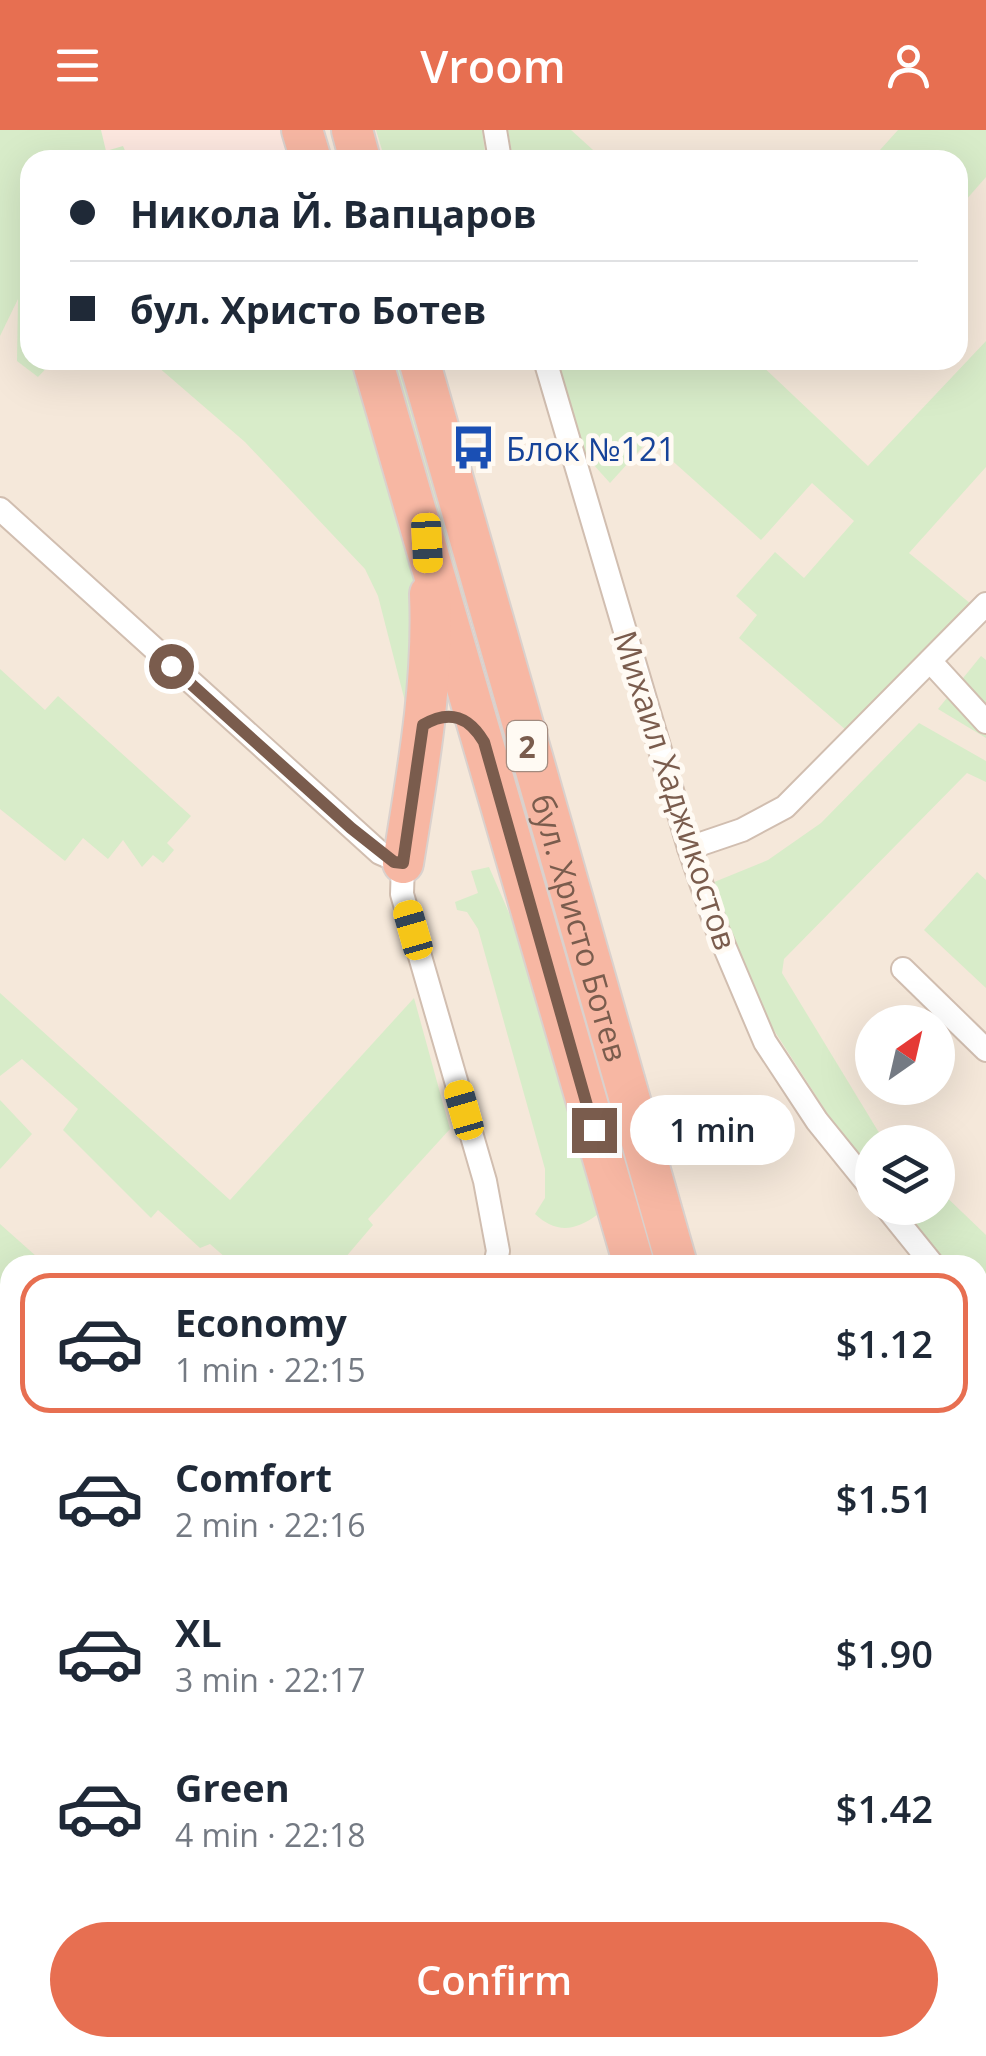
<!DOCTYPE html>
<html lang="en">
<head>
<meta charset="utf-8">
<style>
	:root { --surface:#fff; --page:#f2f2f3; --text:#1f2937; --muted:#747a83; --line:#e0e1e3; --accent:#e76f51 }
	body { margin:0; font-family:"Open Sans",sans-serif; background:var(--page); color:var(--text); height:100vh; display:flex; flex-direction:column; font-size:38px; white-space:nowrap }
	* { box-sizing:border-box; margin:0 }
	p { font-size:32px; color:var(--muted) }
	.icon { flex:none; width:55px; height:55px; fill:none; stroke:currentColor; stroke-width:2; stroke-linecap:round; stroke-linejoin:round }
	.map { position:relative; flex:1; overflow:hidden }
	.details { position:absolute; left:0px; top:1125px; width:988px; height:802px; display:flex; flex-direction:column; background:var(--surface); border-radius:30px 30px 0 0; box-shadow:0 10px 40px #0002 }
	.details>* { flex:none }
	.guide { position:absolute; left:20px; top:20px; width:948px; height:220px; border-radius:30px; box-shadow:0 10px 40px #0002; display:grid; align-content:center; height:220px; padding:0 50px; background:var(--surface) }
	.needle { width:65px; rotate:34deg }
	.tools { position:absolute; left:855px; top:875px; display:grid; gap:20px }
	.tools a { display:grid; place-items:center; width:100px; height:100px; border-radius:50%; background:var(--surface); box-shadow:0 10px 40px #0002; font-size:50px }
	.end { position:absolute; width:45px; height:45px; margin:-22px; border:12px solid #7a5c4d; background:#fff; box-shadow:0 0 0 5px #fff }
	.from { border-radius:50% }
	.bubble { position:absolute; height:70px; border-radius:35px; background:var(--surface); box-shadow:0 10px 40px #0002; font-size:32px; font-weight:600; line-height:70px; text-align:center }
	.car { position:absolute; width:30px; height:60px; margin:-30px -15px; border-radius:12px; box-shadow:0 0 8px 2px #0007; background:linear-gradient(#f5c518 24%,#345 0 40%,#f5c518 0 76%,#345 0 86%,#f5c518 0) }
	.guide b { display:flex; align-items:center; gap:35px; height:95px; font-size:38px }
	.guide b+b { border-top:2px solid var(--line) }
	.guide i { width:25px; height:25px; background:var(--text) }
	ul { padding:18px 0 0; list-style:none }
	li { display:flex; align-items:center; gap:30px; height:140px; margin:0 20px 15px; padding:0 30px; border:5px solid transparent; border-radius:30px }
	li div { flex:1 }
	li b { display:block; font-size:38px }
	li em { font-style:normal; font-weight:600 }
	li.current { border-color:var(--accent) }
	li>.icon { width:90px; height:90px; stroke-width:1.5 }
	.primary-button { display:flex; gap:20px; margin-top:auto; padding:20px 50px }
	.primary-button a { flex:1; height:115px; border-radius:60px; background:var(--accent); color:#fff; font-size:40px; font-weight:600; line-height:115px; text-align:center }
	header { display:flex; justify-content:space-between; align-items:center; height:130px; padding:0 50px; background:var(--accent); color:#fff; font-size:45px; font-weight:600 }
	.map>svg:first-child { display:block }
	.residential { fill:#f5e8da; fill-rule:evenodd }
	.commercial { fill:#fde8e0 }
	.green { fill:#d8ecc9 }
	.lines { fill:none; stroke-linecap:round; stroke-linejoin:round }
	.street-casing { stroke:#d1beb0; stroke-width:26 }
	.highway-casing { stroke:#dad1cd; stroke-width:44 }
	.street { stroke:#fff; stroke-width:22 }
	.highway { stroke:#f7b7a3; stroke-width:40 }
	.route { stroke:#7a5c4d; stroke-width:12 }
	.labels { text-anchor:middle; dominant-baseline:central; stroke-width:10; stroke-linejoin:round; paint-order:stroke }
	.shield { fill:#fffaf3; stroke:#a28b7f; stroke-width:2.5 }
	.shield-label { font-size:30px; font-weight:bold; fill:#7a5c4d }
	.transit-label { font-size:32px; fill:#164399; stroke:#fffaf3; text-anchor:start }
	.street-label { font-size:32px; fill:#7a5c4d; stroke:#fffaf3 }
</style>
</head>
<body>
<header><svg class="icon" aria-label="menu" viewBox="0 0 24 24"><path d="M4 6h16M4 12h16M4 18h16"/></svg>Vroom<svg class="icon" aria-label="person" viewBox="0 0 24 24"><circle cx="12" cy="8" r="4"/><path d="M4 21q1-7 8-7t8 7"/></svg></header>
<div class="map">
<svg width="986" height="1926" viewBox="0 0 986 1926">
	<rect width="100%" height="100%" fill="#fdf6ec"/>
	<g class="residential">
		<path d="M0,0H986V1565L978,1570V1135H10V1913L0,1920ZM30,30H958V230H30ZM872,892H938V958H872ZM872,1012H938V1078H872Z"/>
		<path d="M225,1918H495L494,1926H237Z"/>
	</g>
	<path class="commercial" d="M19,0H302L311,30H48Z"/>
	<g class="green">
		<path d="M0,0H101L106,21L123,16L129,30H30V230H54L38,247L17,231L18,169L0,206Z"/>
		<path d="M376,0H482L486,30H385Z"/>
		<path d="M508,0H571L604,30H513Z"/>
		<path d="M898,0H986V47L958,79V30H871Z"/>
		<path d="M986,211V337L909,423L971,474L853,606L739,508L757,485L736,466L775,422L804,448L854,391L812,353L761,410L649,310L610,353L583,323L558,230H668L677,238L685,230H756L868,336Z"/>
		<path d="M150,230H357L413,420L424,499L411,595L378,466L365,439L245,312Z"/>
		<path d="M390,230H405L472,474L467,477L453,447Z"/>
		<path d="M981,526L986,530V608L938,579Z"/>
		<path d="M0,539L45,580L58,566L191,686L167,713L174,720L163,733L153,725L142,737L123,710L108,729L83,708L65,731L0,679Z"/>
		<path d="M919,593L986,631V652L967,643L784,829L782,843L878,1001L889,1012H872V1053L768,891L702,757L768,730L821,693Z"/>
		<path d="M489,737L513,792L530,815L599,1058L598,1084C576,1101 556,1104 535,1084L545,1068V1039L478,799L467,782L457,780L455,772L478,763L471,741Z"/>
		<path d="M977,742L986,750V858L924,800Z"/>
		<path d="M0,863L230,1070L414,868L450,999L368,1089L373,1095L339,1135H234L210,1114L200,1118L158,1080L151,1088L63,1000L78,979L22,929L0,946Z"/>
		<path d="M0,970L32,1004L0,1039Z"/>
		<path d="M938,1059L986,1105V1185L978,1176V1135H943L894,1078H938Z"/>
		<path d="M0,1094L46,1135H10V1212L0,1202Z"/>
		<path d="M978,1389L986,1397V1926H894L893,1918H978Z"/>
		<path d="M10,1429V1838L0,1841V1431Z"/>
	</g>
	<g class="lines">
		<defs>
			<g id="street">
				<path d="M495,0L500,30"/>
				<path d="M545,230L689,718L717,799L765,912L817,991L872,1059"/>
				<path d="M0,379L380,723L403,733L402,764L485,1051L498,1121L495,1135"/>
				<path d="M930,531L986,592"/>
				<path d="M689,718L742,700L785,677L986,474"/>
				<path d="M903,839L986,920"/>
				<path d="M887,1078L933,1135"/>
				<path d="M978,1191L986,1200"/>
				<path d="M0,1405L10,1404"/>
			</g>
			<g id="highway">
				<path d="M302,0L311,30"/>
				<path d="M352,0L360,30"/>
				<path d="M372,230L634,1135"/>
				<path id="s1" d="M419,230L677,1135"/>
				<path d="M403,733C417,645 434,554 430,464"/>
				<path d="M720,1926L721,1918"/>
				<path d="M756,1926L758,1918"/>
			</g>
		</defs>
		<use href="#street" class="street-casing"/>
		<use href="#highway" class="highway-casing"/>
		<use href="#street" class="street"/>
		<use href="#highway" class="highway"/>
	</g>
	<g class="lines">
		<path class="route" d="M171,536L351,698L394,732L403,733L423,595C450,579 469,587 484,612L594,1000"/>
	</g>
	<defs>
		<symbol id="bus-bare" viewBox="-9 -9 18 18"><path d="M-5-6H5V4H4V6H2V4H-2V6H-4V4H-5ZM-3.5-4V0h7V-4ZM-3.5 1.2v1.5H-2V1.2ZM2 1.2v1.5H3.5V1.2Z" fill="#1a4fb4" stroke="#fffaf3" stroke-width="2.5" paint-order="stroke"/></symbol>
	</defs>
	<g fill-rule="evenodd">
		<use href="#bus-bare" x="442" y="286" width="63" height="63"/>
	</g>
	<g class="labels">
		<rect class="shield" x="507" y="591" width="40" height="50" rx="8"/>
		<g class="shield-label">
			<text x="527" y="616">2</text>
		</g>
		<g class="transit-label">
			<text x="506" y="318">Блок №121</text>
		</g>
		<g class="street-label">
			<text transform="translate(676 660) rotate(72)">Михаил Хаджикостов</text>
			<text stroke="none"><textPath href="#s1" startOffset="590">бул. Христо Ботев</textPath></text>
		</g>
	</g>
</svg>
<div class="tools">
<a><svg class="needle" viewBox="-14 -14 28 28"><path d="M0-13l5 13h-10z" fill="#e53935"/><path d="M0 13l5-13h-10z" fill="#747a83"/></svg></a>
<a><svg class="icon" aria-label="layers" viewBox="0 0 24 24"><path d="M12 4l9 5-9 5-9-5zM3 14l9 5 9-5"/></svg></a>
</div>
<i class="end from" style="left:171px;top:536px"></i>
<i class="end" style="left:594px;top:1000px"></i>
<div class="bubble" style="left:630px;top:965px;width:165px">1 min</div>
<i class="car" style="left:427px;top:413px;rotate:177deg"></i>
<i class="car" style="left:413px;top:800px;rotate:344deg"></i>
<i class="car" style="left:464px;top:980px;rotate:344deg"></i>
<div class="guide">
<b><i class="from"></i>Никола Й. Вапцаров</b>
<b><i></i>бул. Христо Ботев</b>
</div>
<section class="details">
<ul>
<li class="current"><svg class="icon" aria-label="car" viewBox="0 0 24 24"><path d="M5 17H2v-5l4-1 3-4h7l3 4 3 1v5h-3M9 17h6M6 11h13"/><circle cx="7" cy="17" r="2"/><circle cx="17" cy="17" r="2"/></svg><div><b>Economy</b><p>1 min · 22:15</p></div><em>$1.12</em></li>
<li><svg class="icon" aria-label="car" viewBox="0 0 24 24"><path d="M5 17H2v-5l4-1 3-4h7l3 4 3 1v5h-3M9 17h6M6 11h13"/><circle cx="7" cy="17" r="2"/><circle cx="17" cy="17" r="2"/></svg><div><b>Comfort</b><p>2 min · 22:16</p></div><em>$1.51</em></li>
<li><svg class="icon" aria-label="car" viewBox="0 0 24 24"><path d="M5 17H2v-5l4-1 3-4h7l3 4 3 1v5h-3M9 17h6M6 11h13"/><circle cx="7" cy="17" r="2"/><circle cx="17" cy="17" r="2"/></svg><div><b>XL</b><p>3 min · 22:17</p></div><em>$1.90</em></li>
<li><svg class="icon" aria-label="car" viewBox="0 0 24 24"><path d="M5 17H2v-5l4-1 3-4h7l3 4 3 1v5h-3M9 17h6M6 11h13"/><circle cx="7" cy="17" r="2"/><circle cx="17" cy="17" r="2"/></svg><div><b>Green</b><p>4 min · 22:18</p></div><em>$1.42</em></li>
</ul>
<div class="primary-button"><a>Confirm</a></div>
</section>
</div>
</body>
</html>
